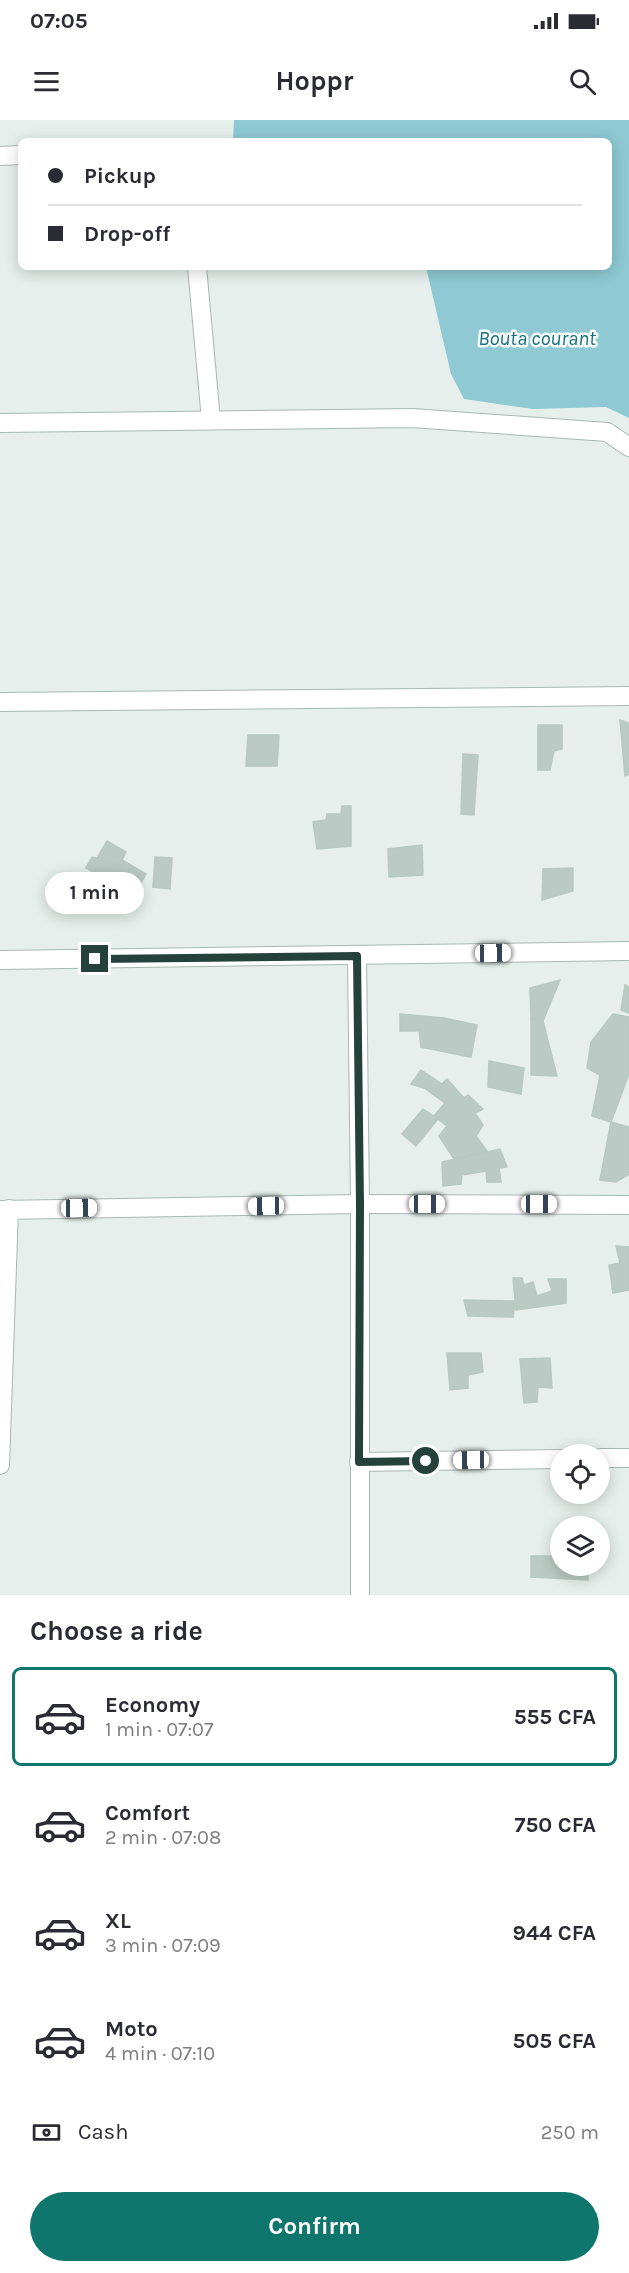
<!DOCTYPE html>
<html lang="en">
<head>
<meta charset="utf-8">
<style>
	:root { --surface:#fff; --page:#f2f2f3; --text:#2b2b33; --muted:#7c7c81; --line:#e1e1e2; --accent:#0f766e }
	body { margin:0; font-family:Karla,sans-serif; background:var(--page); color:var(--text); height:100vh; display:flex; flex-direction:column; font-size:22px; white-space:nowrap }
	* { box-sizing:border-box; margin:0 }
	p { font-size:20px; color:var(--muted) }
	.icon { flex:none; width:33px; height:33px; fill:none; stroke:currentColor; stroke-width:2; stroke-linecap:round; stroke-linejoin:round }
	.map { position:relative; height:1475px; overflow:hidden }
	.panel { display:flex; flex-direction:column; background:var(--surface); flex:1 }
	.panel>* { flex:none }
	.guide { position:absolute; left:18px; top:18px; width:594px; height:132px; border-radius:9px; box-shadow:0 3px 15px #0003; display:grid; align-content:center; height:132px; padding:0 30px; background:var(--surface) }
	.tools { position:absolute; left:550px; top:1324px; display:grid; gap:12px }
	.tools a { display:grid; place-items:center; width:60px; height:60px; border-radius:50%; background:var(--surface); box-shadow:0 3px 15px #0003; font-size:30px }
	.end { position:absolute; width:27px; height:27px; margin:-14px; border:8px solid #24423a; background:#fff; box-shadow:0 0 0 3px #fff }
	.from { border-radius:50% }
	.bubble { position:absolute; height:42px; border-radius:21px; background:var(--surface); box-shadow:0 3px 15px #0003; font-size:20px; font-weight:700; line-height:42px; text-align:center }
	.car { position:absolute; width:18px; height:36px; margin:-18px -9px; border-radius:8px; box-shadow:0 0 4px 2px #0007; background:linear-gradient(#fff 24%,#345 0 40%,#fff 0 76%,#345 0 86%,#fff 0) }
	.guide b { display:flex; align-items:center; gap:21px; height:57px; font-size:22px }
	.guide b+b { border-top:2px solid var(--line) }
	.guide i { width:15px; height:15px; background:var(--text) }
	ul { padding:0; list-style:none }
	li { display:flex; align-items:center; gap:18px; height:99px; margin:0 12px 9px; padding:0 18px; border:3px solid transparent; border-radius:9px }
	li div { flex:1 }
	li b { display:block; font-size:22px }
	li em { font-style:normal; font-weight:700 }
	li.current { border-color:var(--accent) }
	li>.icon { width:54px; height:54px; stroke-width:1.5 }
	h2 { padding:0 30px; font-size:27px; line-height:72px }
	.pay { display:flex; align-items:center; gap:15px; height:66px; padding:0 30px; font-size:22px }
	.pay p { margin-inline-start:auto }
	.cta { display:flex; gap:12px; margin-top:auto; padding:12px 30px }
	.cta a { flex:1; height:69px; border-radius:36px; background:var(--accent); color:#fff; font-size:24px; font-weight:700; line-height:69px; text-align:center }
	.status { display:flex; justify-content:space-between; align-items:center; height:42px; padding:0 30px; background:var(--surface); direction:ltr }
	.status svg { height:16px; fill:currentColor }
	header { display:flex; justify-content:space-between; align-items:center; height:78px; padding:0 30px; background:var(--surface); font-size:27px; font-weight:700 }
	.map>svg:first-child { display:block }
	.water { fill:#8ec9d4 }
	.building { fill:#bbcac4; stroke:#b8c9c2; stroke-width:1.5 }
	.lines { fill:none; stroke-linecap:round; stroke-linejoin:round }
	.street-casing { stroke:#a8b8b2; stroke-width:20 }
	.street { stroke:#fff; stroke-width:18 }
	.route { stroke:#24423a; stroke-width:8 }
	.labels { text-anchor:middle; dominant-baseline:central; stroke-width:5; stroke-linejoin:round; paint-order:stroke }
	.water-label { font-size:20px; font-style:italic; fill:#1c6f80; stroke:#f7fbf9 }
</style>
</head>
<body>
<div class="status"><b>07:05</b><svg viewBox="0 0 49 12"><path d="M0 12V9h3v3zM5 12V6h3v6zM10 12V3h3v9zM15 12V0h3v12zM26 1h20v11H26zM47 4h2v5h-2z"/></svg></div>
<header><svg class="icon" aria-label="menu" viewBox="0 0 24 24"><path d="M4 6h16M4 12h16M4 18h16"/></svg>Hoppr<svg class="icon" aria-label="search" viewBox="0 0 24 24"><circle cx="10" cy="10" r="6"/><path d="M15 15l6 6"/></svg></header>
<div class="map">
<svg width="629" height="1475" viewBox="0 0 629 1475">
	<rect width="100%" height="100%" fill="#e6efeb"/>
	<path class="water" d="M234,0H629V298L606,287L533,289L464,279L451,254L426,147H609V21H233Z"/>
	<g class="building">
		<path d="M620,600L629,603V654L625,656Z"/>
		<path d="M538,605H562V629L554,631L550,650H538Z"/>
		<path d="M248,615H279L277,646H246Z"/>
		<path d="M463,634L478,635L474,695L461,694Z"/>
		<path d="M342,686H351V726L317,729L313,702L326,700L327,694H341Z"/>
		<path d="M107,721L126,732L122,740L146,754L134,775L86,748L92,737L97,738Z"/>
		<path d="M422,725L423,755L389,757L388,729Z"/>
		<path d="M155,737L172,738L170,769L153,767Z"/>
		<path d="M573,748V771L542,780L543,749Z"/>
		<path d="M560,860L543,901L531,899L530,868Z"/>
		<path d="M625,865L629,867V893L621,890Z"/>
		<path d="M400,894L444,898L477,905L471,937L421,927L419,911H400Z"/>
		<path d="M613,894L629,897V954L611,1002L592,996L600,955L587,948L591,922Z"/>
		<path d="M531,899L543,901L557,956L531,955Z"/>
		<path d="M489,941L524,948L521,974L488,967Z"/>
		<path d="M421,950L442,964L447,959L464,978L468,975L483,989L475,993L483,1005L476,1016L487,1031L454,1039L439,1016L447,1006L434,996L445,983L424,968L411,964Z"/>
		<path d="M423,989L438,999L416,1026L402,1014Z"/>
		<path d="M611,1002L629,1007V1054L616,1062L600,1060Z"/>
		<path d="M500,1029L507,1047L499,1048L501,1062H487L486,1051L462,1055L461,1064L443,1066L442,1042Z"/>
		<path d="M616,1126L629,1127V1170L613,1173L609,1145L620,1143Z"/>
		<path d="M513,1158H522L524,1165L533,1162L537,1176L552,1171L548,1159H566V1183L516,1190Z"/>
		<path d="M464,1180L515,1181L513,1197L468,1196Z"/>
		<path d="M447,1233H481L483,1252L468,1255V1268L450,1270Z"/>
		<path d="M550,1238L552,1268L538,1267L537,1282L524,1283L520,1239Z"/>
		<path d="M531,1436H561V1446H588V1460L531,1457Z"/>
	</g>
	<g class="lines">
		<defs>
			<g id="street">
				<path d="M0,36L21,35"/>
				<path d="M197,147L211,300"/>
				<path d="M0,303L412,298L607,312L629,327"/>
				<path d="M0,582L629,576"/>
				<path d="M357,836L360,1084V1475"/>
				<path d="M0,840L629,831"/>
				<path d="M0,1090L360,1084L629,1085"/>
				<path d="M600,1338H629"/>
				<path d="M359,1342L561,1339"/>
				<path d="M0,1345L9,1089"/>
			</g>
		</defs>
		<use href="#street" class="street-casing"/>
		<use href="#street" class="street"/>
	</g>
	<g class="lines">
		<path class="route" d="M95,839L357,836L360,1084L359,1342L426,1341"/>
	</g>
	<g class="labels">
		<g class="water-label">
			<text x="537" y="218">Bouta courant</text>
		</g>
	</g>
</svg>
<div class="tools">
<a><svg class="icon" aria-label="locate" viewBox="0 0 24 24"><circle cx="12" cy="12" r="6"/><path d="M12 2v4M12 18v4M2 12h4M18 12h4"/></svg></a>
<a><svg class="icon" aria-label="layers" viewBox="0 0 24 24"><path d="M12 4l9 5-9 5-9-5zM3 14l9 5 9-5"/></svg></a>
</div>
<i class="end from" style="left:426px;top:1341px"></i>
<i class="end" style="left:95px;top:839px"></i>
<div class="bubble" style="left:45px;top:752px;width:99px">1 min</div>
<i class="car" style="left:493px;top:833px;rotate:89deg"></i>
<i class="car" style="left:427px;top:1084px;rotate:90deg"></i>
<i class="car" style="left:539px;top:1084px;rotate:90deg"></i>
<i class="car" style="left:266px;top:1086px;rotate:269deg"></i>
<i class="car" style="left:79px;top:1088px;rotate:89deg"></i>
<i class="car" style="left:471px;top:1340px;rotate:269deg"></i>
<div class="guide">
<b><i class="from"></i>Pickup</b>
<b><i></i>Drop-off</b>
</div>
</div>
<section class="panel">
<h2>Choose a ride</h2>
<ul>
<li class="current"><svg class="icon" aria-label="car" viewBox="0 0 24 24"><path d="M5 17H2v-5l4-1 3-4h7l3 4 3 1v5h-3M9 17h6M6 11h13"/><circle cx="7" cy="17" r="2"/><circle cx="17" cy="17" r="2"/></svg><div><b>Economy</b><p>1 min · 07:07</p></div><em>555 CFA</em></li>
<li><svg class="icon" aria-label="car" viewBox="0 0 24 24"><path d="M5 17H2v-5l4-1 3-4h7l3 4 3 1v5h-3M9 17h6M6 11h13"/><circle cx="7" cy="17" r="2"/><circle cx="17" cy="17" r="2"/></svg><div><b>Comfort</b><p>2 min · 07:08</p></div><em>750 CFA</em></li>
<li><svg class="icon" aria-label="car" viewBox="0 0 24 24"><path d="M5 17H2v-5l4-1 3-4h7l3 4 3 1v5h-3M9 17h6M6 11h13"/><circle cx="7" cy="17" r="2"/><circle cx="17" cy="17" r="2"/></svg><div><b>XL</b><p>3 min · 07:09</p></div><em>944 CFA</em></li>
<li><svg class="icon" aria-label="car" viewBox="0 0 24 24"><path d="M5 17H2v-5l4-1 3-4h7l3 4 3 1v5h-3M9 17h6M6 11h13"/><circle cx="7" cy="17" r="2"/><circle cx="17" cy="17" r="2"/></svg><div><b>Moto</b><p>4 min · 07:10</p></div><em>505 CFA</em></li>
</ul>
<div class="pay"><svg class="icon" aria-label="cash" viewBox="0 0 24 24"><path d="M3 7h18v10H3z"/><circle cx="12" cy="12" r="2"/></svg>Cash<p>250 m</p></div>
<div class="cta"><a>Confirm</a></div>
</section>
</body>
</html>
